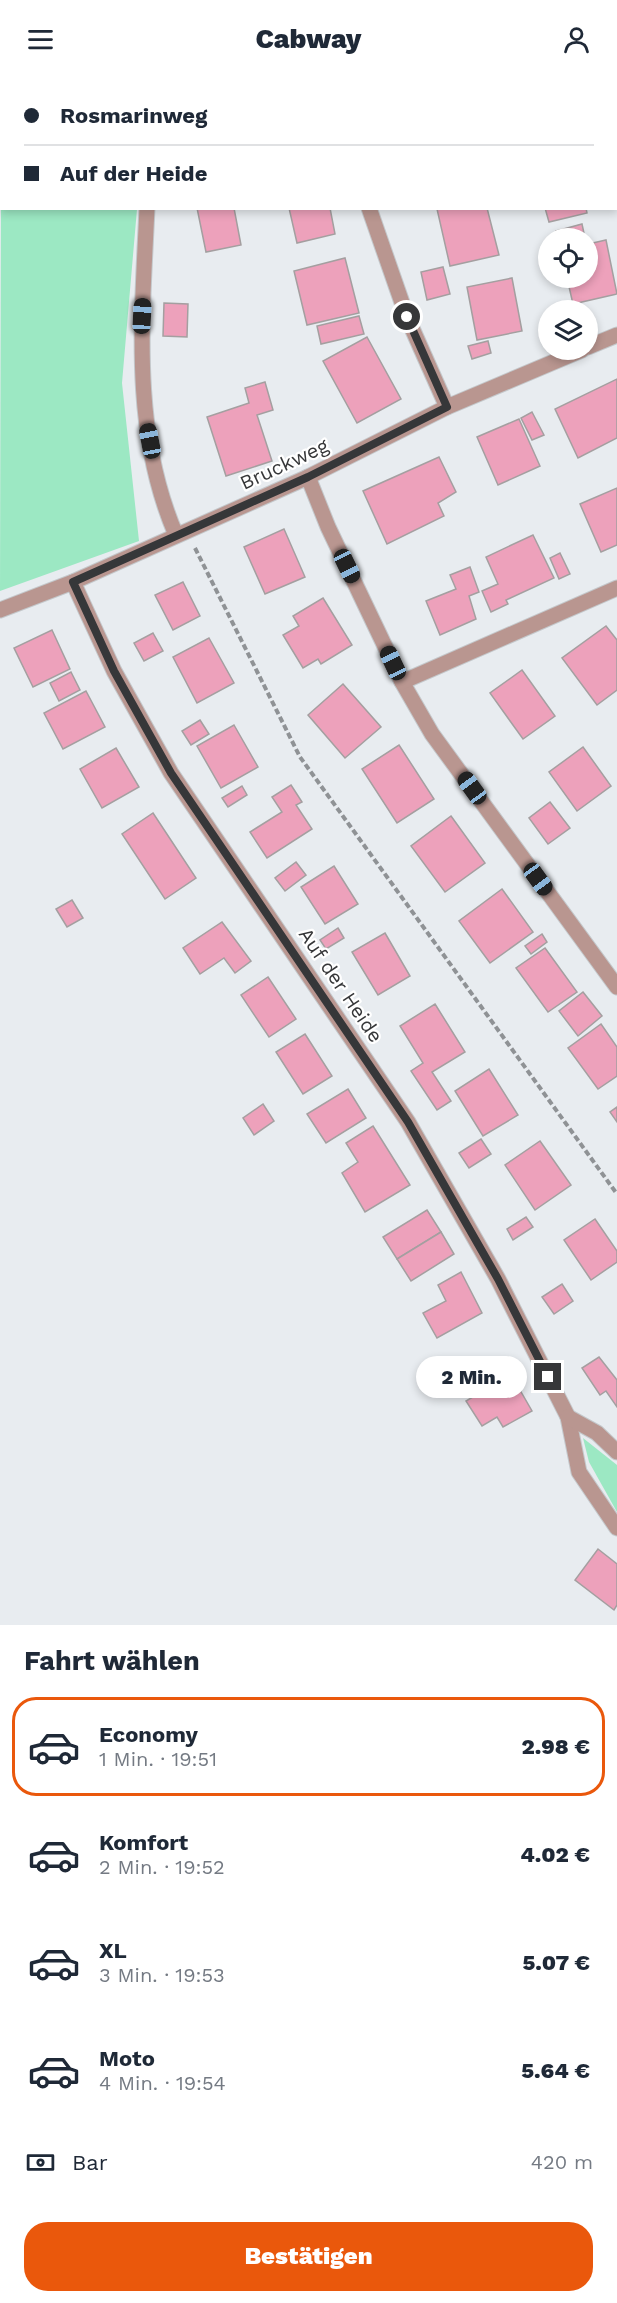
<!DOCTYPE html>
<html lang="de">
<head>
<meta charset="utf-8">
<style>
	:root { --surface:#fff; --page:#f2f2f3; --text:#1f2937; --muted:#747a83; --line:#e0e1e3; --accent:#ea580c }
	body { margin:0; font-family:"Work Sans",sans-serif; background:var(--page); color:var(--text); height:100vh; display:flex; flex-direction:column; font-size:22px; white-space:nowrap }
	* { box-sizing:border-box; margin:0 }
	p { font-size:20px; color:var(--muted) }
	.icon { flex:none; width:33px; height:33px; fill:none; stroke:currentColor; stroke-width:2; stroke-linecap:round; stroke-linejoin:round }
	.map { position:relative; height:1547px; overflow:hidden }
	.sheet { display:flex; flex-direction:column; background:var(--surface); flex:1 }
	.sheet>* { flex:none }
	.top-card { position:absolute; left:0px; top:0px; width:618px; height:132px; box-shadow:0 3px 9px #0003; display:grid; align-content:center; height:132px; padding:0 24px; background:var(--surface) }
	.controls { position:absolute; left:538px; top:150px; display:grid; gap:12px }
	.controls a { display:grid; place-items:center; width:60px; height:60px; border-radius:50%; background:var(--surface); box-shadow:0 3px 9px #0003; font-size:30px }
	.end { position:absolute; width:27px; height:27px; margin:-14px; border:8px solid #363739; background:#fff; box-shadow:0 0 0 3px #fff }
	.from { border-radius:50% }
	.bubble { position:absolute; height:42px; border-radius:21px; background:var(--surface); box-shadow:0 3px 9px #0003; font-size:20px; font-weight:800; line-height:42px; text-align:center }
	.car { position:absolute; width:18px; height:36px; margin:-18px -9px; border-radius:8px; box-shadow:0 0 4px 2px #0007; background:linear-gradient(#222 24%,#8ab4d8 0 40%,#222 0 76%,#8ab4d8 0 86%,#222 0) }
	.top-card b { display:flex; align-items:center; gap:21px; height:57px; font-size:22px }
	.top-card b+b { border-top:2px solid var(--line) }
	.top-card i { width:15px; height:15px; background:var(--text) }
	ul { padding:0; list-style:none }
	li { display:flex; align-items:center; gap:18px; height:99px; margin:0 12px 9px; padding:0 12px; border:3px solid transparent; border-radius:24px }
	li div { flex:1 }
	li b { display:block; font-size:22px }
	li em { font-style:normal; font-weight:800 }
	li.on { border-color:var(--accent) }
	li>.icon { width:54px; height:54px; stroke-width:1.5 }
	h2 { padding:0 24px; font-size:27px; line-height:72px }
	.pay { display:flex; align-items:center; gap:15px; height:66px; padding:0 24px; font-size:22px }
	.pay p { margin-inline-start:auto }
	.primary-button { display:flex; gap:12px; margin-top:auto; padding:12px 24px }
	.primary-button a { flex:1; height:69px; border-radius:24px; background:var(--accent); color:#fff; font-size:24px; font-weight:800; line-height:69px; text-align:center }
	header { display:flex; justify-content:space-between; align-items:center; height:78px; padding:0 24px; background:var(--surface); font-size:27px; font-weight:800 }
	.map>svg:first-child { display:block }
	.green { fill:#9ce8c3 }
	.building { fill:#eda1bb; stroke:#a49fa0; stroke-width:1.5 }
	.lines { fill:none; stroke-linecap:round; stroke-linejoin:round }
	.minor-casing { stroke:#c4c8cb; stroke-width:17 }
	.path { stroke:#8f9295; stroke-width:4; stroke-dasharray:6 3; stroke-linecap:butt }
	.minor { stroke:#b99690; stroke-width:15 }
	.route { stroke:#363739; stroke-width:8 }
	.labels { text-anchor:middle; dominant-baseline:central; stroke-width:4.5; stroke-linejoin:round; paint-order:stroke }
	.street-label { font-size:20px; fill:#363739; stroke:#fff }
</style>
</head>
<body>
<header><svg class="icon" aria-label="menu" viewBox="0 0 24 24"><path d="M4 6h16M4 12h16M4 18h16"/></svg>Cabway<svg class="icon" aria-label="person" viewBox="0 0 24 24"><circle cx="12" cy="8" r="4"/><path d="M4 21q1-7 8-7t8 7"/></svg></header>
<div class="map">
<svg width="617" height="1547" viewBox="0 0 617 1547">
	<rect width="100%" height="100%" fill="#e8ecf0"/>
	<g class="green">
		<path d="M1,109L2,130L137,131L122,305L139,463L0,513Z"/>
		<path d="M583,1360L617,1387V1434L589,1384Z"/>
	</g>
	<g class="building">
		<rect x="405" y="0" width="40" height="2"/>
		<path d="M547,0V2L502,1L507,0Z"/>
		<path d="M197,130H234L241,167L206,174Z"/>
		<path d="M289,130H330L335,156L297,165Z"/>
		<path d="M487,130L499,177L450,188L437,131Z"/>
		<path d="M545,130H586L587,135L549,144Z"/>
		<path d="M582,146L585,160H558L556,153Z"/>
		<path d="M606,162L617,216L573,226L567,200H588V166Z"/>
		<path d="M345,180L359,235L307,247L294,193Z"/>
		<path d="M443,189L450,216L427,222L421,194Z"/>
		<path d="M512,200L522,253L477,262L467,209Z"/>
		<path d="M164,225L188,226L187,259L163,258Z"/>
		<path d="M359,238L364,256L321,266L317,248Z"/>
		<path d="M367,259L401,321L357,345L323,283Z"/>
		<path d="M488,263L491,275L472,281L468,268Z"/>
		<path d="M617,301V360L578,380L555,331Z"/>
		<path d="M265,304L273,332L257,337L272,383L226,398L207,339L249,325L245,310Z"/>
		<path d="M532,334L544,357L532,362L521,340Z"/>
		<path d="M519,341L540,388L498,407L477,359Z"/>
		<path d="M439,379L456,414L438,425L444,438L387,466L363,413Z"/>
		<path d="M617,410V467L601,474L580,426Z"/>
		<path d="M284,451L305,499L265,516L244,469Z"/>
		<path d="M533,457L554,500L506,522L508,526L491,534L482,513L498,506L486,479Z"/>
		<path d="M560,475L570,496L559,501L550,480Z"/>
		<path d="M470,489L479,514L469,518L476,541L440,557L426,523L456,511L450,497Z"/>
		<path d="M183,504L200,538L173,552L155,517Z"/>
		<path d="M323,520L352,567L321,586L318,581L303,590L283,557L299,548L293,538Z"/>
		<path d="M606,548L617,562V612L597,627L562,580Z"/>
		<path d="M52,552L70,591L33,609L14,570Z"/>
		<path d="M153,555L163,573L144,583L134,565Z"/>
		<path d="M209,560L234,605L197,625L173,579Z"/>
		<path d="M522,592L555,638L523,661L490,615Z"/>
		<path d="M71,594L80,612L59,623L50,605Z"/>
		<path d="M343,606L381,649L345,680L308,637Z"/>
		<path d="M86,613L105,649L63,671L44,635Z"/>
		<path d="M200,642L209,656L191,667L182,653Z"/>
		<path d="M234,647L258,689L221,710L197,668Z"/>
		<path d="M399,667L434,721L397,745L362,691Z"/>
		<path d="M583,669L611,708L577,733L549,694Z"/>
		<path d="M116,670L139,709L102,730L80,691Z"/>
		<path d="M291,707L302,724L296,727L312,751L267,780L250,754L282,734L272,719Z"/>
		<path d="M242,708L247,717L228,729L222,720Z"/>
		<path d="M550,724L570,750L548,766L529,740Z"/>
		<path d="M153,735L196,800L165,821L122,756Z"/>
		<path d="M451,738L485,785L445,814L411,768Z"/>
		<path d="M296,784L306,797L285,813L275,800Z"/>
		<path d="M334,788L358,826L325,846L301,809Z"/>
		<path d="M502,811L533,854L490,885L459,843Z"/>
		<path d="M72,822L83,840L67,849L56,831Z"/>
		<path d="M222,844L251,883L235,895L224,880L200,896L183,870Z"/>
		<path d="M338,850L344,860L326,871L320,862Z"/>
		<path d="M385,855L410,898L378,917L352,874Z"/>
		<path d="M542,856L547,864L531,876L525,868Z"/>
		<path d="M545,870L577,914L548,934L516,890Z"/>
		<path d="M268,899L296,941L269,959L241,917Z"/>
		<path d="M583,914L602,938L578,958L559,933Z"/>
		<path d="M435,926L465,974L432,994L451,1023L437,1032L411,993L423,985L400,948Z"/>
		<path d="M601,946L617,969V998L598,1011L568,970Z"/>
		<path d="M305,956L332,998L303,1016L276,974Z"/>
		<path d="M489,991L518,1037L483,1058L455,1013Z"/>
		<path d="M348,1011L366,1040L326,1065L307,1036Z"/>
		<path d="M263,1026L274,1043L254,1057L243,1040Z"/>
		<path d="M617,1029V1044L610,1034Z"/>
		<path d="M373,1048L410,1107L365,1134L342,1095L358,1084L346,1065Z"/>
		<path d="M481,1061L491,1076L469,1090L459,1075Z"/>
		<path d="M540,1063L571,1107L535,1132L505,1087Z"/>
		<path d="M427,1132L441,1154L397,1181L383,1159Z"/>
		<path d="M526,1139L533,1149L513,1162L507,1151Z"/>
		<path d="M595,1141L617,1173V1184L591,1202L564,1162Z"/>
		<path d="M441,1154L454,1176L411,1203L397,1181Z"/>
		<path d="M461,1194L482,1235L437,1260L423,1235L446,1223L438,1207Z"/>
		<path d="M562,1206L573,1223L554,1236L542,1219Z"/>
		<path d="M501,1279L532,1333L503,1349L497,1339L482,1348L466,1323L483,1313L472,1295Z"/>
		<path d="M599,1279L617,1302V1329L606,1313L600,1317L582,1290Z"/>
		<path d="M598,1471L617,1486V1527L614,1532L575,1502Z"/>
	</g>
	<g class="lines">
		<defs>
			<g id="minor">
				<path d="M334,0V2"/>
				<path d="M576,0L577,2"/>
				<path d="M157,2V0"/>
				<path d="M616,109L617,111"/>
				<path d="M147,130C142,241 131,353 176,457"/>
				<path d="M369,130L407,239L447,329"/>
				<path d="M588,269L617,257"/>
				<path d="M308,399L328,449L402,604L432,656L617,909"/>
				<path d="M73,504L114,593L171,695L408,1044L498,1201L568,1339L579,1394L617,1450"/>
				<path d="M0,532L73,504L308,399L447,329L582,272"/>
				<path d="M402,604L617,510"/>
				<path d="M568,1339L597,1355L617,1374"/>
			</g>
		</defs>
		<use href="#minor" class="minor-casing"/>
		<g class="path">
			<path d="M33,2L34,0"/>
			<path d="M0,63L2,61"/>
			<path d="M195,470L300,679L617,1116"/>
		</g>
		<use href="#minor" class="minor"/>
	</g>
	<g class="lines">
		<path class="route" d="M407,239L447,329L308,399L73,504L114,593L171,695L408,1044L498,1201L548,1299"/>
	</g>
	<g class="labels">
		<g class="street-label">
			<text transform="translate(284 386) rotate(-25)">Bruckweg</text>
			<text transform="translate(341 907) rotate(56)">Auf der Heide</text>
		</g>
	</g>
</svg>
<div class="controls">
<a><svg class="icon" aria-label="locate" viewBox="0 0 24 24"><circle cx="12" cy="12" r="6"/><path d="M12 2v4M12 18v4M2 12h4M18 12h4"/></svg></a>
<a><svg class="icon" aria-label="layers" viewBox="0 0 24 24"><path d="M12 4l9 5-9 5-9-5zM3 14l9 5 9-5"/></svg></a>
</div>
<i class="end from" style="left:407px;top:239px"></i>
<i class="end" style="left:548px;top:1299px"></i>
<div class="bubble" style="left:416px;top:1278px;width:111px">2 Min.</div>
<i class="car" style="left:142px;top:238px;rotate:3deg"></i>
<i class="car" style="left:150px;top:363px;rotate:349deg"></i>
<i class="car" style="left:347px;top:488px;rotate:154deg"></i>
<i class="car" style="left:393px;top:585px;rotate:335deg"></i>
<i class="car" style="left:472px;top:710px;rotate:324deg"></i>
<i class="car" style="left:538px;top:801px;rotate:144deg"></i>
<div class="top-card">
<b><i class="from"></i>Rosmarinweg</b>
<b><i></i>Auf der Heide</b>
</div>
</div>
<section class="sheet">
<h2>Fahrt wählen</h2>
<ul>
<li class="on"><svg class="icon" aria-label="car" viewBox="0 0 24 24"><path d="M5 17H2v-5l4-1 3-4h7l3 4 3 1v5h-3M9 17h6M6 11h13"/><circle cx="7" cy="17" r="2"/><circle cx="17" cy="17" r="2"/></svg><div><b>Economy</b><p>1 Min. · 19:51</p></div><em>2.98 €</em></li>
<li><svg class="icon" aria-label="car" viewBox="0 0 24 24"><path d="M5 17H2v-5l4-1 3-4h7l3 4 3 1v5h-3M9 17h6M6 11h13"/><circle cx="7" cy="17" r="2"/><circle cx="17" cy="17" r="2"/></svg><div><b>Komfort</b><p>2 Min. · 19:52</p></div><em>4.02 €</em></li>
<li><svg class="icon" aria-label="car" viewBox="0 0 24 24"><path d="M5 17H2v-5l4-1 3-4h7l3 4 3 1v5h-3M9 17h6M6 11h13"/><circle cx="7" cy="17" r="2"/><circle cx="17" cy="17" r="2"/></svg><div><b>XL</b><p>3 Min. · 19:53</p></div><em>5.07 €</em></li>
<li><svg class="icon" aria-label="car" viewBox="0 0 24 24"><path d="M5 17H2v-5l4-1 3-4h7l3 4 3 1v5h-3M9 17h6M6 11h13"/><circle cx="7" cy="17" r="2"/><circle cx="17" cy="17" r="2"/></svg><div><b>Moto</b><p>4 Min. · 19:54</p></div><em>5.64 €</em></li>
</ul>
<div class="pay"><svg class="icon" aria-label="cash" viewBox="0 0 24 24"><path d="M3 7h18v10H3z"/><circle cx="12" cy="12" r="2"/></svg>Bar<p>420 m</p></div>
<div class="primary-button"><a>Bestätigen</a></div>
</section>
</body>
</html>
